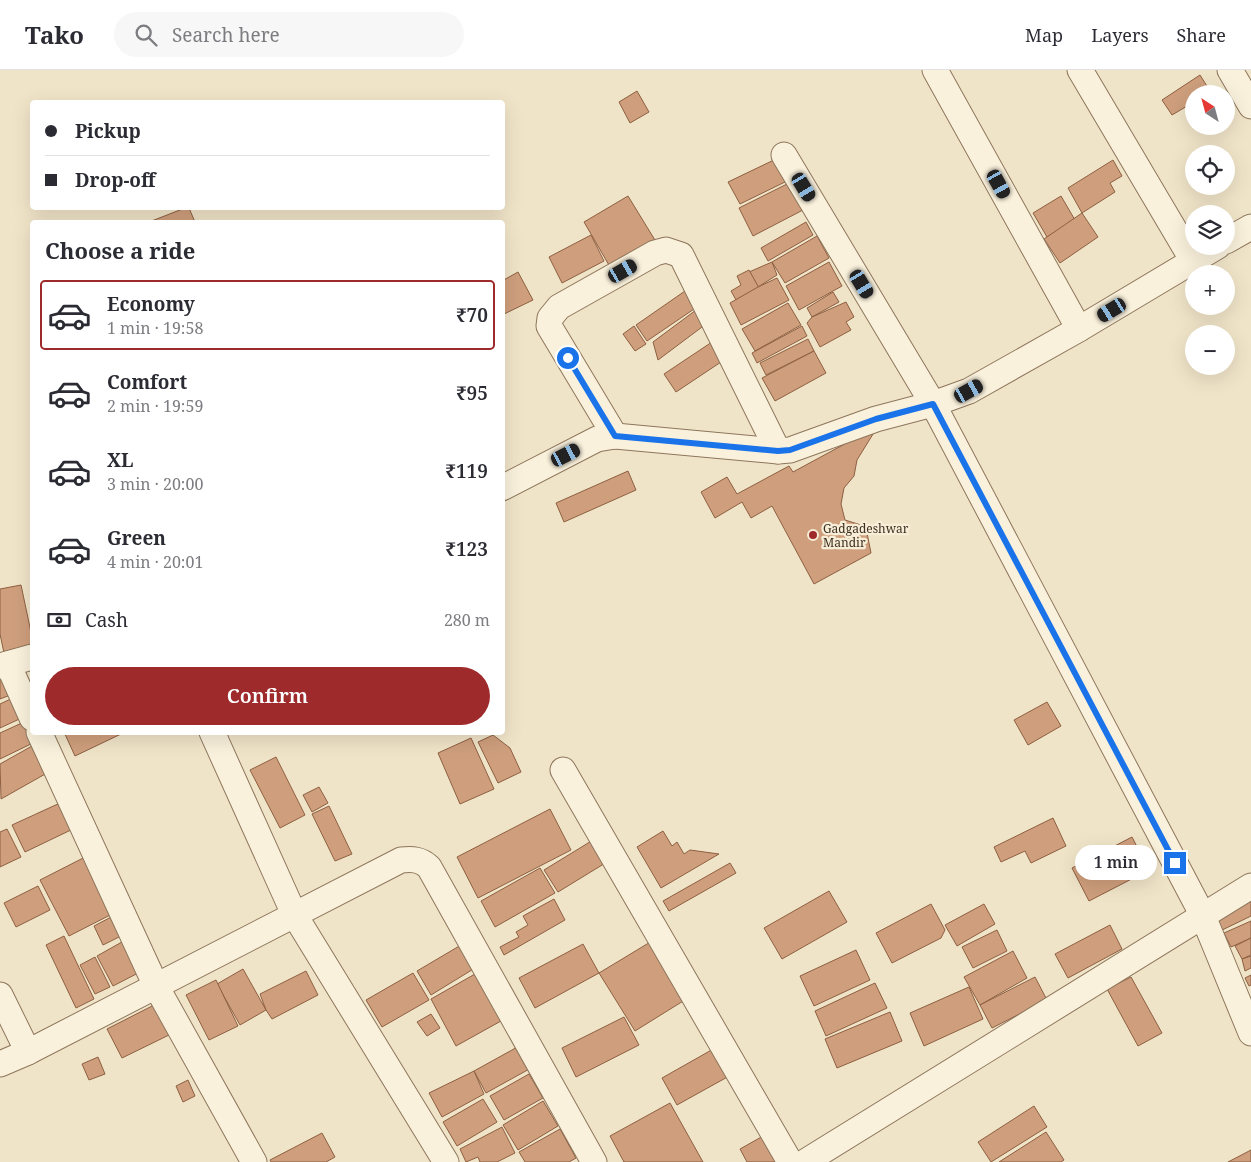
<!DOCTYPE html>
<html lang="en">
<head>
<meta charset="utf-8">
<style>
	:root { --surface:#fff; --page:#f7f7f7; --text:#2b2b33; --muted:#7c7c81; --line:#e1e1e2; --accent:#9e2a2b }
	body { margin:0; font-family:"Noto Serif",serif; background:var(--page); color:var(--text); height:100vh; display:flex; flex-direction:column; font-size:19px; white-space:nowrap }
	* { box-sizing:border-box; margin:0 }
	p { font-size:16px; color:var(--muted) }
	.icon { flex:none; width:28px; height:28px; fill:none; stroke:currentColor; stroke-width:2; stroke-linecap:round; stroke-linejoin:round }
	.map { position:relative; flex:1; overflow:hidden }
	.side { position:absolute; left:30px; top:150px; width:475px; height:515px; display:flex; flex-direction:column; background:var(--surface); border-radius:5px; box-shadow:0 5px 20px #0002 }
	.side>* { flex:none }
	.banner { position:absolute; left:30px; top:30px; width:475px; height:110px; border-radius:5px; box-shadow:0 5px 20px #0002; display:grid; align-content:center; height:110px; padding:0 15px; background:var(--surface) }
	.needle { width:32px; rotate:324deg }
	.controls { position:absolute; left:1185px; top:15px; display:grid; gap:10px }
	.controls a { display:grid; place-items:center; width:50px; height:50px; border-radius:50%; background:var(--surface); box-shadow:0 5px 20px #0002; font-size:25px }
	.end { position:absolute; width:22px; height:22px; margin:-11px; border:6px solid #1a73e8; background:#fff; box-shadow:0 0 0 2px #fff }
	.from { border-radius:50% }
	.bubble { position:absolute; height:35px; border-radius:18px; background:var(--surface); box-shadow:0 5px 20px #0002; font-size:16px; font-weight:600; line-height:35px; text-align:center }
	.car { position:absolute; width:15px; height:30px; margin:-15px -8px; border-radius:6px; box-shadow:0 0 4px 1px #0007; background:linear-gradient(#222 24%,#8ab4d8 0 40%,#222 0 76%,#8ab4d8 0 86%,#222 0) }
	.banner b { display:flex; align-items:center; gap:18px; height:48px; font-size:19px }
	.banner b+b { border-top:1px solid var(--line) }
	.banner i { width:12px; height:12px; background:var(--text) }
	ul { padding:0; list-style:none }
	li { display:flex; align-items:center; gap:15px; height:70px; margin:0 10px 8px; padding:0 5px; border:2px solid transparent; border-radius:5px }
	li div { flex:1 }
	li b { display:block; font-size:19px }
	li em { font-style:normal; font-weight:600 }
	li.current { border-color:var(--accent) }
	li>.icon { width:45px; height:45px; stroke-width:1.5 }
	h2 { padding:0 15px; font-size:22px; line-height:60px }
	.pay { display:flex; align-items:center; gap:12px; height:55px; padding:0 15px; font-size:19px }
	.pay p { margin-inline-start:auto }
	.primary-button { display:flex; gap:10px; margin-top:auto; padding:10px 15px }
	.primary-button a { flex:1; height:58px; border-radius:30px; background:var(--accent); color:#fff; font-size:20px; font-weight:600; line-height:58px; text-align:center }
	header { display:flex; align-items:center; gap:30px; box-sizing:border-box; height:70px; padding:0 25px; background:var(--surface); border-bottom:1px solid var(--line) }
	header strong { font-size:24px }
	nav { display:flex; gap:28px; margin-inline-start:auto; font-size:18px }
	.search { width:350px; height:45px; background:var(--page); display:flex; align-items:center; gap:12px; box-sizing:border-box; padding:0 18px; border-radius:28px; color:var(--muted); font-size:19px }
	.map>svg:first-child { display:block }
	.building { fill:#cf9f7d; stroke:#8d5f41 }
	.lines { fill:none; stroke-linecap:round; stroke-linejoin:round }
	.street-casing { stroke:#8d765c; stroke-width:27 }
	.street { stroke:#faf1dc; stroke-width:25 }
	.route { stroke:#1a73e8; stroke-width:6 }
	.poi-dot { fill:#9e2a2b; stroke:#f7eed8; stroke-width:2 }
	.labels { text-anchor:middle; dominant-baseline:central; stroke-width:4.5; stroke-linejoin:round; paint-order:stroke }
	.poi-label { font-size:12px; fill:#3d2e20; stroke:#f7eed8; text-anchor:start }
</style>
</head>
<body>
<header>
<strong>Tako</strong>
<div class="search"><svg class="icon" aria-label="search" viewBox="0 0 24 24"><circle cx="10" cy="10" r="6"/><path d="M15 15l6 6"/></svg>Search here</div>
<nav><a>Map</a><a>Layers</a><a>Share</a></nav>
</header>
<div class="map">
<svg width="1251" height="1092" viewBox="0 0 1251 1092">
	<rect width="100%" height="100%" fill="#f0e4c8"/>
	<g class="building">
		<path d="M1200,5L1210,21L1206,24H1194V32L1172,45L1162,30Z"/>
		<path d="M637,21L649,42L630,53L619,32Z"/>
		<path d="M776,89L787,111L740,134L728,112Z"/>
		<path d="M1113,90L1122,106L1110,113L1115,122L1082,143L1068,118Z"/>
		<path d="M789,113L803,140L753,166L739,138Z"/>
		<path d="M628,126L658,175L613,202L584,152Z"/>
		<path d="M1061,126L1075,150L1047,167L1033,143Z"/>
		<path d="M185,138H189L195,152H149Z"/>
		<path d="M1082,143L1098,167L1060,193L1044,169Z"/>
		<path d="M806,152L813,165L768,191L761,178Z"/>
		<path d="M591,165L604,191L562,213L549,187Z"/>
		<path d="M817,166L829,188L785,213L772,192Z"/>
		<path d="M772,192L777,205L758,217L749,202Z"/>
		<path d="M829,192L842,216L799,240L786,216Z"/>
		<path d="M749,200L759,218L736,230L731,221L741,215L737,206Z"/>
		<path d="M518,202L533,230L502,245V211Z"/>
		<path d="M777,208L789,230L741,255L730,233L758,217Z"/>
		<path d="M685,221L697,237L647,271L636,255Z"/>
		<path d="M833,222L839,232L812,247L807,238Z"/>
		<path d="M846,232L854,247L846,252L851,260L820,277L807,253L812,247Z"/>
		<path d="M788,233L801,255L755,281L742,259Z"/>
		<path d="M696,240L706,254L658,290L653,272Z"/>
		<path d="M634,256L646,274L635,281L623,264Z"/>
		<path d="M802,256L807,266L757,293L752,283Z"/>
		<path d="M808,269L814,281L766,305L760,293Z"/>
		<path d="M715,270L727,288L676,322L664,304Z"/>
		<path d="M814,281L826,303L775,331L762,308Z"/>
		<path d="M878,356L857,390L854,406L844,418L841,434L845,450L861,455L866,458L871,483L814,514L772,436L751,448L742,432L715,448L701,422L727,407L737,424L789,396L793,402Z"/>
		<path d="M628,401L636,420L564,452L556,433Z"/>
		<path d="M21,515L32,567V576L4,583L0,564V519Z"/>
		<path d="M0,607L16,623L0,629Z"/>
		<path d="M19,625L28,645L0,658V634Z"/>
		<path d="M1047,632L1061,656L1028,675L1014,650Z"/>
		<path d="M24,652L33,673L0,689V663Z"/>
		<path d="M64,662H121V664L75,686Z"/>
		<path d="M493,665L510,678L521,702L498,713L478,672Z"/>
		<path d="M471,668L494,719L460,734L438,683Z"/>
		<path d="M32,676L47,703L1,729L0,694Z"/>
		<path d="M276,687L305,745L280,758L250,700Z"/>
		<path d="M319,717L328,733L312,742L303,725Z"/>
		<path d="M60,733L73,759L25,782L12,755Z"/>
		<path d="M329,736L352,784L335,791L312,744Z"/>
		<path d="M550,739L571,780L478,828L457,787Z"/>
		<path d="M1053,748L1066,776L1031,793L1025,781L1001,792L994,777Z"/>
		<path d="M7,759L21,787L0,797V762Z"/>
		<path d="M663,761L672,776L677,772L684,784L690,780L719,784L661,818L637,777Z"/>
		<path d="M1132,767L1149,800L1089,831L1072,798Z"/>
		<path d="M593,770L607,792L558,822L544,800Z"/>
		<path d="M89,785L118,841L69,866L40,810Z"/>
		<path d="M730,793L736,803L669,841L663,831Z"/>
		<path d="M540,798L555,823L495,857L481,831Z"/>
		<path d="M38,816L50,840L16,857L4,833Z"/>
		<path d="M829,821L847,852L782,889L764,858Z"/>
		<path d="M554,829L565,850L504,885L500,877L519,867L516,862L528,855L523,846Z"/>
		<path d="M1251,831V846L1216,863L1211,851Z"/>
		<path d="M931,834L945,860L941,868L892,893L876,863Z"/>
		<path d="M984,834L995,854L957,876L945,855Z"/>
		<path d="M115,845L125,864L103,875L94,856Z"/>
		<path d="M1251,851V868L1231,877L1224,863Z"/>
		<path d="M1110,855L1122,879L1068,908L1055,884Z"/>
		<path d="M997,860L1007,881L973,898L962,877Z"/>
		<path d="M64,866L94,929L76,938L46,875Z"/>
		<path d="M129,868L146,899L113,916L97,886Z"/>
		<path d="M1251,868V885L1242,889L1235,876Z"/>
		<path d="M652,871L688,928L635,961L599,903Z"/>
		<path d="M583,874L599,903L535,938L519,908Z"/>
		<path d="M461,875L475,898L431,925L417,901Z"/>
		<path d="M856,880L870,910L814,936L800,906Z"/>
		<path d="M1013,881L1027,908L980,935L964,907Z"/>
		<path d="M1251,886V898L1245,901L1242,889Z"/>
		<path d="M95,887L110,917L95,924L80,895Z"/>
		<path d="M243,899L266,940L240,955L217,914Z"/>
		<path d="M306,901L318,925L272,949L266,940L260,924Z"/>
		<path d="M413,903L429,930L382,957L366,930Z"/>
		<path d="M475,904L501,951L456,976L431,929Z"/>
		<path d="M1251,905V915L1249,916L1245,908Z"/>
		<path d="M1035,907L1047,930L992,958L980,935Z"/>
		<path d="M1131,907L1162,963L1138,976L1107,919Z"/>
		<path d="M216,910L238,956L209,970L186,925Z"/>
		<path d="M875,913L887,938L826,966L815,941Z"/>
		<path d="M969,917L983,949L924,976L910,943Z"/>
		<path d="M154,935L169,965L122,988L107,959Z"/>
		<path d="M890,942L902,971L837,998L825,969Z"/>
		<path d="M431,944L440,958L427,966L417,952Z"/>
		<path d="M624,947L639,975L576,1007L562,978Z"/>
		<path d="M521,975L533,997L486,1023L474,1001Z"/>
		<path d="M715,978L731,1005L677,1035L662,1008Z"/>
		<path d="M98,987L105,1004L89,1010L82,994Z"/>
		<path d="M474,1001L484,1024L442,1047L429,1023Z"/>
		<path d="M529,1004L543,1028L504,1050L490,1026Z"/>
		<path d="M188,1010L195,1026L183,1032L176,1016Z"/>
		<path d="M483,1029L497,1052L457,1076L443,1052Z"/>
		<path d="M543,1031L558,1056L518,1080L503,1055Z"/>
		<path d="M670,1033L703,1092H624L610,1066Z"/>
		<path d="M1034,1036L1047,1057L991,1092L978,1072Z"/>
		<path d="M502,1057L515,1083L497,1092H480L478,1087L466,1092L460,1079Z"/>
		<path d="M560,1059L576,1088L569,1092H525L519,1082Z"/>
		<path d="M772,1061L784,1092H747L740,1079Z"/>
		<path d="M1046,1062L1064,1090L1061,1092H999Z"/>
		<path d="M322,1063L335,1087L326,1092H271L270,1090Z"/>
		<path d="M1251,1080V1092H1228Z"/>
	</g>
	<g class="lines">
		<defs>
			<g id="street">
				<path d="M935,0L1079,259"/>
				<path d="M1080,0L1193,191"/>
				<path d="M1230,0L1251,36"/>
				<path d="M784,85L933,334L1203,846L1251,963"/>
				<path d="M1226,171L1251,157"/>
				<path d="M615,366L549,256L550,248L559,237L655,183L666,180L681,185L778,381"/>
				<path d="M502,418L597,369L615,366L778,381L790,380L876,349L933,334L969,321L1079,259L1218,176"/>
				<path d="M8,594L32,648"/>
				<path d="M0,596L32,587"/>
				<path d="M39,662L156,916L254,1092"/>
				<path d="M212,662L294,844L446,1092"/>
				<path d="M563,700L790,1092"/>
				<path d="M0,925L28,982"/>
				<path d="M0,994L28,982L401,790C413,789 420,789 429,797L594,1092"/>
				<path d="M805,1092L1251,816"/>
			</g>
		</defs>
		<use href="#street" class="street-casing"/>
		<use href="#street" class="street"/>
	</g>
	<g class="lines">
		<path class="route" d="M568,288L615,366L778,381L790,380L876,349L933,334L1175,793"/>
	</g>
	<circle class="poi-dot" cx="813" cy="465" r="5"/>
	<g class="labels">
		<g class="poi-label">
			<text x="823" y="458">Gadgadeshwar<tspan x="823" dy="14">Mandir</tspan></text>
		</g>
	</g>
</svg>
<div class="controls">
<a><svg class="needle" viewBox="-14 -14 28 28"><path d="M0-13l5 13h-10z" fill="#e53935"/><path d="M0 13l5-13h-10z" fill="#7c7c81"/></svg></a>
<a><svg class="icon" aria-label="locate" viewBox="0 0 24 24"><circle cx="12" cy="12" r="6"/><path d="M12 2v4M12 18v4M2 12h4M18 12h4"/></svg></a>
<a><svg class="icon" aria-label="layers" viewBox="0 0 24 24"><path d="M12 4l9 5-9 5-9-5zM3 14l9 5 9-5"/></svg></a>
<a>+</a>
<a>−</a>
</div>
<i class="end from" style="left:568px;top:288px"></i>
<i class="end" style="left:1175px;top:793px"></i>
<div class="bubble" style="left:1075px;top:775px;width:82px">1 min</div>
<i class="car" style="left:999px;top:114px;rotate:151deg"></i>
<i class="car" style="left:804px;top:117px;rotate:149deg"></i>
<i class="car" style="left:623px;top:201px;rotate:60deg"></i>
<i class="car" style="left:862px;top:214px;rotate:149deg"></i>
<i class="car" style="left:1112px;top:240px;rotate:239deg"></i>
<i class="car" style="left:969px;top:321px;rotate:61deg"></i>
<i class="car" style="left:566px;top:385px;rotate:63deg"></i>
<div class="banner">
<b><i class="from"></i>Pickup</b>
<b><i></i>Drop-off</b>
</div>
<section class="side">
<h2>Choose a ride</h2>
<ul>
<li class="current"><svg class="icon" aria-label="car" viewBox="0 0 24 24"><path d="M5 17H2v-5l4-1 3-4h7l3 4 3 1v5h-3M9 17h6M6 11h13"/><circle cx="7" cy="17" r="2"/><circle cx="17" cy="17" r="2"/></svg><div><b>Economy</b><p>1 min · 19:58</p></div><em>₹70</em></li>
<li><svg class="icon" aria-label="car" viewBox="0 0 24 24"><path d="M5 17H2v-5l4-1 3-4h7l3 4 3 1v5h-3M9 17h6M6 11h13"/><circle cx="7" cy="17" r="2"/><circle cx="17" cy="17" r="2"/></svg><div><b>Comfort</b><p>2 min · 19:59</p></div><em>₹95</em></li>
<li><svg class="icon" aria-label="car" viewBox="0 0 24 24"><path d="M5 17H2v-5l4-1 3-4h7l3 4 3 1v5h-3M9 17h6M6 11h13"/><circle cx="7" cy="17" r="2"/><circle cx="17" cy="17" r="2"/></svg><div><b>XL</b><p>3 min · 20:00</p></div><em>₹119</em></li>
<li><svg class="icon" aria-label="car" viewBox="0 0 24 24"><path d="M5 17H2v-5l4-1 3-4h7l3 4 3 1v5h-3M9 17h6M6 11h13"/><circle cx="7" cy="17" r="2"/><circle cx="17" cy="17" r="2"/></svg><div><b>Green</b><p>4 min · 20:01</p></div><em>₹123</em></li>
</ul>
<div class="pay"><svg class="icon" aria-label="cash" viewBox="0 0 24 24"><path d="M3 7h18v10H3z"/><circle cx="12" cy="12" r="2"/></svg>Cash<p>280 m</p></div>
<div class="primary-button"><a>Confirm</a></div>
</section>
</div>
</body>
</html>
